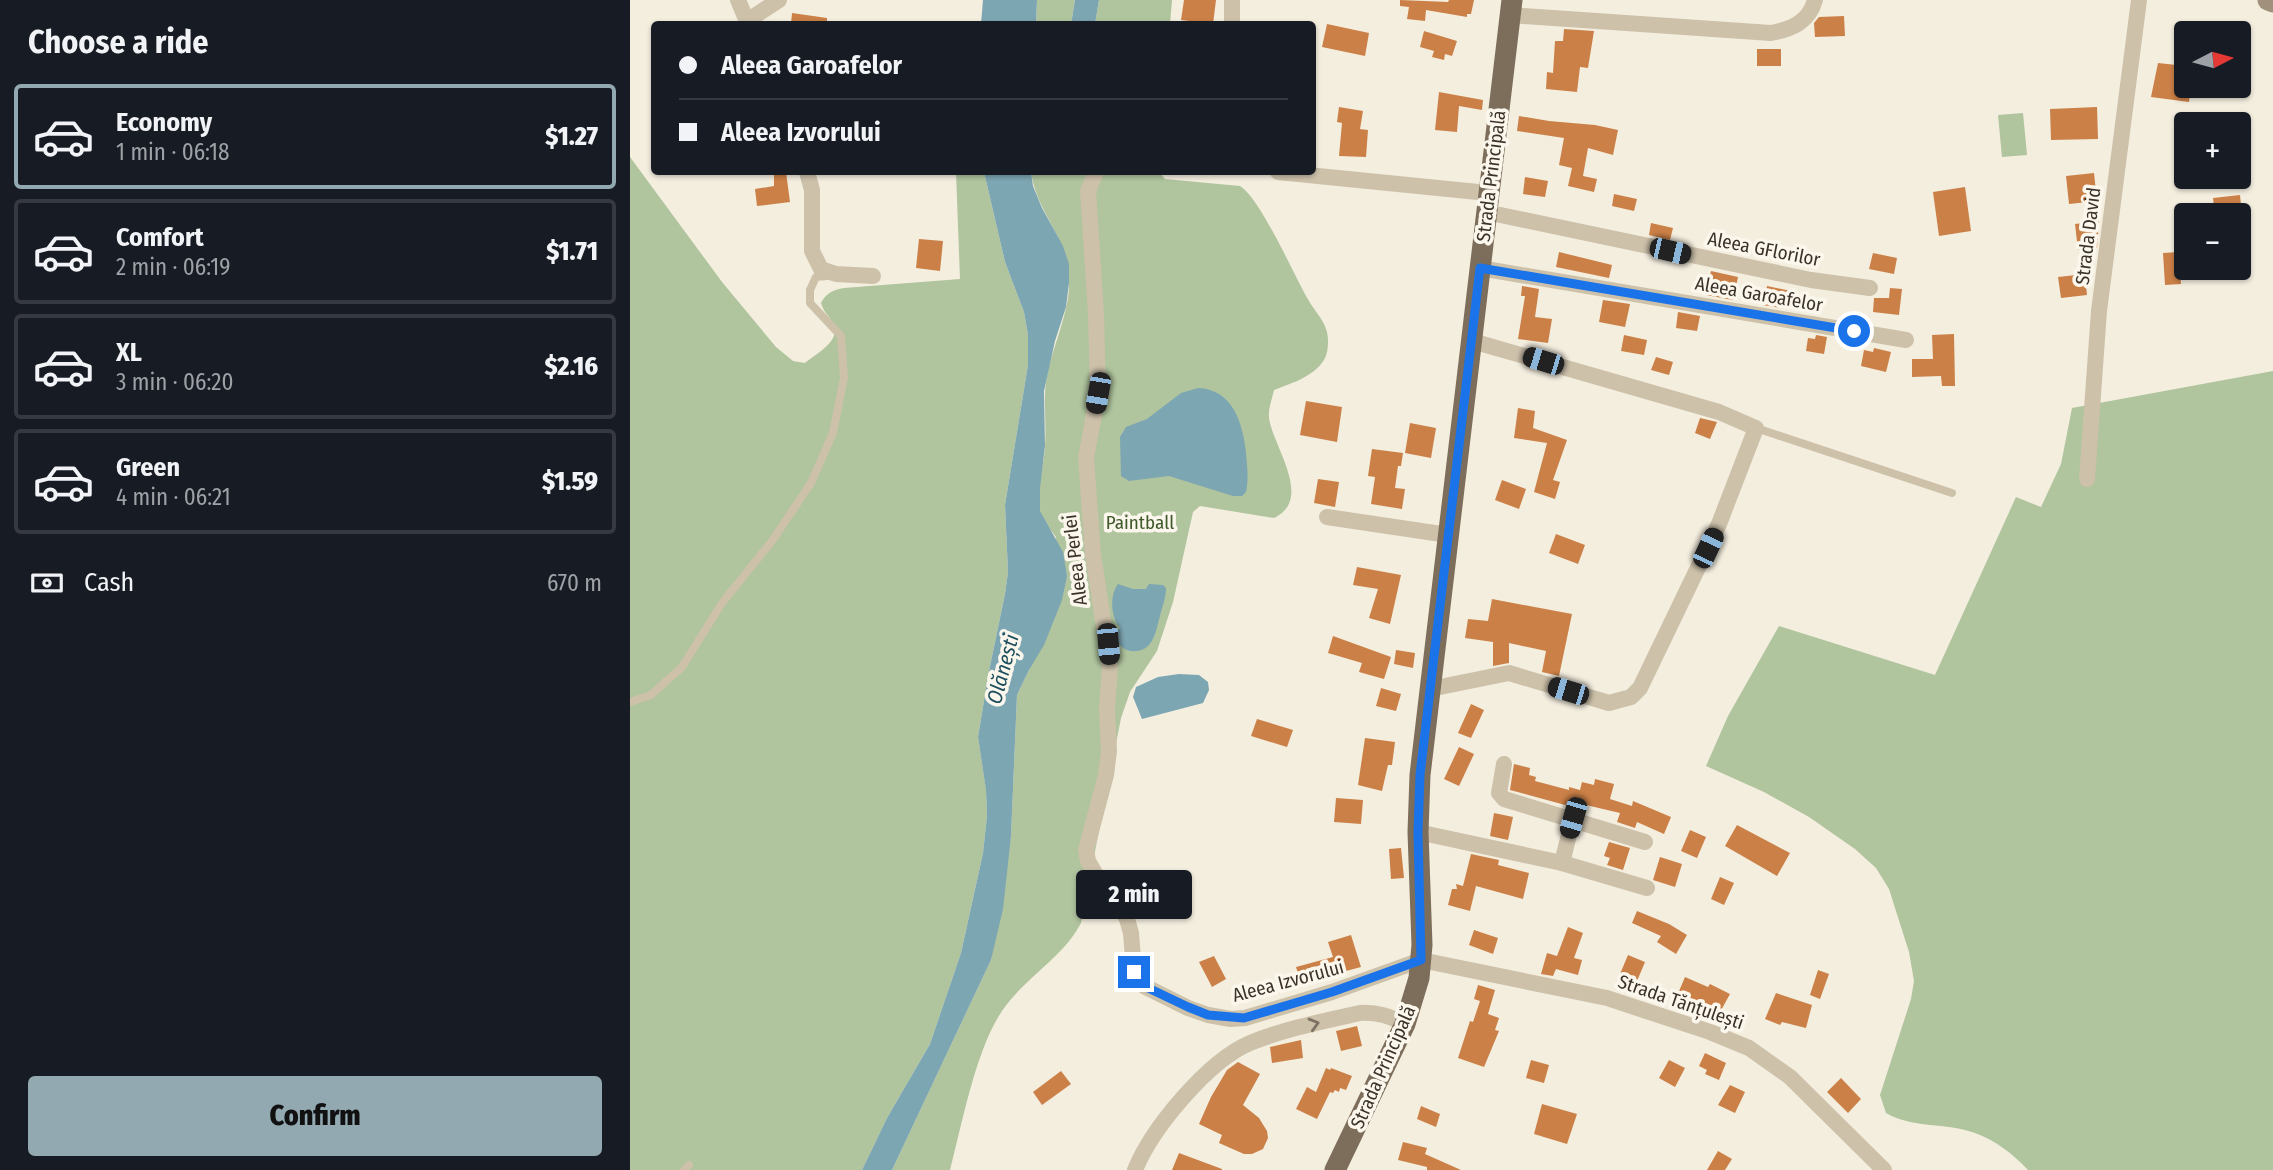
<!DOCTYPE html>
<html lang="en">
<head>
<meta charset="utf-8">
<style>
	:root { --surface:#171b24; --page:#242831; --text:#f1f3f6; --muted:#9ea1a6; --line:#363941; --accent:#92a9b2 }
	body { margin:0; font-family:"Fira Sans Condensed",sans-serif; background:var(--page); color:var(--text); height:100vh; display:flex; flex-direction:column; font-size:26px; white-space:nowrap }
	* { box-sizing:border-box; margin:0 }
	p { font-size:23px; color:var(--muted) }
	.icon { flex:none; width:38px; height:38px; fill:none; stroke:currentColor; stroke-width:2; stroke-linecap:round; stroke-linejoin:round }
	.map { position:relative; flex:1; overflow:hidden }
	.side { display:flex; flex-direction:column; background:var(--surface); width:630px }
	.side>* { flex:none }
	.guide { position:absolute; left:21px; top:21px; width:665px; height:154px; border-radius:7px; box-shadow:0 2px 5px #0004; display:grid; align-content:center; height:154px; padding:0 28px; background:var(--surface) }
	.needle { width:46px; rotate:84deg }
	.tools { position:absolute; left:1544px; top:21px; display:grid; gap:14px }
	.tools a { display:grid; place-items:center; width:77px; height:77px; border-radius:7px; background:var(--surface); box-shadow:0 2px 5px #0004; font-size:35px }
	.end { position:absolute; width:32px; height:32px; margin:-16px; border:9px solid #1a73e8; background:#fff; box-shadow:0 0 0 4px #fff }
	.from { border-radius:50% }
	.bubble { position:absolute; height:49px; border-radius:7px; background:var(--surface); box-shadow:0 2px 5px #0004; font-size:23px; font-weight:800; line-height:49px; text-align:center }
	.car { position:absolute; width:21px; height:42px; margin:-21px -10px; border-radius:9px; box-shadow:0 0 5px 2px #0007; background:linear-gradient(#222 24%,#8ab4d8 0 40%,#222 0 76%,#8ab4d8 0 86%,#222 0) }
	.guide b { display:flex; align-items:center; gap:24px; height:66px; font-size:26px }
	.guide b+b { border-top:2px solid var(--line) }
	.guide i { width:18px; height:18px; background:var(--text) }
	ul { padding:0; list-style:none }
	li { display:flex; align-items:center; gap:21px; height:105px; margin:0 14px 10px; padding:0 14px; border:4px solid var(--line); border-radius:7px }
	li div { flex:1 }
	li b { display:block; font-size:26px }
	li em { font-style:normal; font-weight:800 }
	li.selected { border-color:var(--accent) }
	li>.icon { width:63px; height:63px; stroke-width:1.5 }
	h2 { padding:0 28px; font-size:32px; line-height:84px }
	.pay { display:flex; align-items:center; gap:18px; height:77px; padding:0 28px; font-size:26px }
	.pay p { margin-inline-start:auto }
	.primary-button { display:flex; gap:14px; margin-top:auto; padding:14px 28px }
	.primary-button a { flex:1; height:80px; border-radius:7px; background:var(--accent); color:#111; font-size:28px; font-weight:800; line-height:80px; text-align:center }
	main { display:flex; flex:1; min-height:0 }
	.map>svg:first-child { display:block }
	.green { fill:#b0c49e }
	.water { fill:#7da6b3 }
	.building { fill:#cb8047 }
	.lines { fill:none; stroke-linecap:round; stroke-linejoin:round }
	.lane { stroke:#cdc1aa; stroke-width:8 }
	.street { stroke:#cdc1aa; stroke-width:16 }
	.secondary { stroke:#a1907b; stroke-width:21 }
	.primary { stroke:#7d6d5b; stroke-width:21 }
	.oneway { stroke:#7d7264 }
	.route { stroke:#1a73e8; stroke-width:9 }
	.labels { text-anchor:middle; dominant-baseline:central; stroke-width:7; stroke-linejoin:round; paint-order:stroke }
	.street-label { font-size:19px; fill:#3b322a; stroke:#fbf7ed }
	.park-label { font-size:19px; fill:#415a2c; stroke:#fbf7ed }
	.water-label { font-size:21px; font-style:italic; fill:#1d4e5e; stroke:#fbf7ed }
</style>
</head>
<body>
<main>
<section class="side">
<h2>Choose a ride</h2>
<ul>
<li class="selected"><svg class="icon" aria-label="car" viewBox="0 0 24 24"><path d="M5 17H2v-5l4-1 3-4h7l3 4 3 1v5h-3M9 17h6M6 11h13"/><circle cx="7" cy="17" r="2"/><circle cx="17" cy="17" r="2"/></svg><div><b>Economy</b><p>1 min · 06:18</p></div><em>$1.27</em></li>
<li><svg class="icon" aria-label="car" viewBox="0 0 24 24"><path d="M5 17H2v-5l4-1 3-4h7l3 4 3 1v5h-3M9 17h6M6 11h13"/><circle cx="7" cy="17" r="2"/><circle cx="17" cy="17" r="2"/></svg><div><b>Comfort</b><p>2 min · 06:19</p></div><em>$1.71</em></li>
<li><svg class="icon" aria-label="car" viewBox="0 0 24 24"><path d="M5 17H2v-5l4-1 3-4h7l3 4 3 1v5h-3M9 17h6M6 11h13"/><circle cx="7" cy="17" r="2"/><circle cx="17" cy="17" r="2"/></svg><div><b>XL</b><p>3 min · 06:20</p></div><em>$2.16</em></li>
<li><svg class="icon" aria-label="car" viewBox="0 0 24 24"><path d="M5 17H2v-5l4-1 3-4h7l3 4 3 1v5h-3M9 17h6M6 11h13"/><circle cx="7" cy="17" r="2"/><circle cx="17" cy="17" r="2"/></svg><div><b>Green</b><p>4 min · 06:21</p></div><em>$1.59</em></li>
</ul>
<div class="pay"><svg class="icon" aria-label="cash" viewBox="0 0 24 24"><path d="M3 7h18v10H3z"/><circle cx="12" cy="12" r="2"/></svg>Cash<p>670 m</p></div>
<div class="primary-button"><a>Confirm</a></div>
</section>
<div class="map">
<svg width="1643" height="1170" viewBox="0 0 1643 1170">
	<rect width="100%" height="100%" fill="#f4eedf"/>
	<g class="green">
		<path d="M407,0H445L441,24H406Z"/>
		<path d="M469,0H542L540,24H465Z"/>
		<path d="M1393,113L1397,155L1372,157L1368,115Z"/>
		<path d="M0,157L92,282L146,347L163,361L175,363C187,353 212,341 203,323C199,316 193,311 191,303C196,293 203,290 214,288L330,279L326,172H354L375,262L394,312L398,335V365L375,505L378,572L375,594L359,671L348,737L356,789L357,816L353,853L331,953L300,1044L257,1118L232,1170H0Z"/>
		<path d="M401,172H529L535,179L610,186C631,199 664,276 679,301C684,310 693,319 696,329C699,337 699,352 694,360C683,377 662,383 644,390C642,399 638,409 639,418C643,447 684,499 644,518L570,506L563,512L543,602L527,651L500,692L491,718L451,923C433,958 394,978 372,1011C346,1049 332,1124 320,1170H262L361,960L381,836L387,695L399,670L426,537C420,529 412,520 410,510C406,488 414,467 415,446C417,420 412,396 418,371C424,344 440,309 439,282C438,236 407,214 401,172Z"/>
		<path d="M1643,371V1170H1398C1383,1154 1365,1140 1345,1133C1316,1122 1283,1129 1256,1113L1250,1095L1281,999L1284,981L1279,952L1259,889L1246,868L1225,849L1179,817L1134,792L1076,766L1098,716L1149,626L1305,675L1386,497L1411,507L1431,464L1442,408Z"/>
	</g>
	<g class="water">
		<path d="M353,0H407L406,24H351Z"/>
		<path d="M445,0H469L465,24H441Z"/>
		<path d="M354,172H401L403,186L412,208L433,246L439,264V283L436,307L425,341L414,391L415,446L410,488V511L433,552L437,576L432,600L414,645L399,670L387,695L381,836L373,909L361,960L262,1170H232L257,1118L300,1044L331,953L353,853L357,816L356,790L348,737L359,671L375,594L378,572L375,505L398,365V335L394,312L375,262Z"/>
		<path d="M568,388C603,389 613,424 616,453C617,466 619,479 616,492L612,496H603L539,476L499,481L491,476L490,437L496,427L517,419L551,393Z"/>
		<path d="M488,584L503,589H516L519,584L533,585L536,588C536,598 532,607 530,616C526,630 524,649 507,651C495,652 491,647 484,638L485,633L490,628C481,617 479,596 488,584Z"/>
		<path d="M549,674L569,675L578,682L579,690L573,703L512,719L503,697L506,687L528,677Z"/>
	</g>
	<g class="building">
		<path d="M554,0H586L583,24L551,20Z"/>
		<path d="M770,0L818,2L819,0H844L841,14H837V17L796,10L795,21L777,19L779,7L770,6Z"/>
		<path d="M162,13L197,18V24H161Z"/>
		<path d="M1214,16L1215,36L1185,37L1184,23L1189,17Z"/>
		<path d="M697,24L739,33L735,56L692,47Z"/>
		<path d="M934,29L964,31L958,68L950,67L947,92L916,89L917,72L923,73L925,41H933Z"/>
		<path d="M794,31L827,41L822,56L815,54L814,60L802,57L804,51L790,47Z"/>
		<rect x="1127" y="49" width="24" height="17"/>
		<path d="M1528,63L1556,66V86H1561L1559,102L1521,97Z"/>
		<path d="M809,92L853,100L852,110L829,106L827,132L805,130Z"/>
		<path d="M709,107L733,111L730,129L738,130L736,157L709,156L712,123L707,122Z"/>
		<path d="M1467,107L1468,139L1421,140L1420,109Z"/>
		<path d="M889,116L919,121L965,125L988,130L983,155L958,148L953,176L967,179L964,192L938,186L942,168L929,165L934,138L887,131Z"/>
		<path d="M144,172H156L160,202L127,206L125,189L144,186Z"/>
		<path d="M1464,173L1467,201L1439,204L1436,176Z"/>
		<path d="M895,177L918,181L915,197L893,194Z"/>
		<path d="M1335,187L1341,231L1309,236L1303,192Z"/>
		<path d="M984,194L1007,199L1004,211L982,206Z"/>
		<path d="M1610,195L1612,215H1585L1583,198Z"/>
		<path d="M1469,221L1467,248L1448,250L1445,224Z"/>
		<path d="M1021,223L1043,228L1040,240L1019,235Z"/>
		<path d="M289,239L313,241L310,271L286,268Z"/>
		<path d="M929,252L982,265L979,278L926,267Z"/>
		<path d="M1549,252L1551,284L1535,285L1533,253Z"/>
		<path d="M1243,253L1267,258L1264,274L1239,269Z"/>
		<path d="M1081,271L1108,277L1103,300L1076,295Z"/>
		<path d="M1455,274L1457,295L1431,298L1428,277Z"/>
		<path d="M892,286L909,289L905,317L922,319L918,343L888,339L895,296H891Z"/>
		<path d="M1137,286L1161,291L1157,309L1133,305Z"/>
		<path d="M1260,288L1272,289L1269,315L1243,312L1244,298H1259Z"/>
		<path d="M973,300L1000,304L995,327L969,322Z"/>
		<path d="M1048,312L1070,316L1067,331L1046,328Z"/>
		<path d="M1324,334L1325,386H1312L1311,376L1282,377V359H1303L1302,335Z"/>
		<path d="M994,335L1017,340L1014,355L991,351Z"/>
		<path d="M1186,335L1197,337L1194,354L1176,351L1178,338L1185,339Z"/>
		<path d="M1244,348L1261,352L1256,372L1231,366L1234,350L1243,352Z"/>
		<path d="M1026,357L1043,362L1039,375L1021,370Z"/>
		<path d="M676,401L712,407L707,442L670,435Z"/>
		<path d="M888,408L905,411L903,428L937,440L923,480L930,482L925,499L904,492L917,443L884,438Z"/>
		<path d="M1070,418L1087,422L1080,439L1065,433Z"/>
		<path d="M780,423L806,428L801,458L775,453Z"/>
		<path d="M742,449L773,453L771,466H768L765,488L775,489L772,509L741,504L745,477L738,476Z"/>
		<path d="M688,479L709,482L705,507L684,503Z"/>
		<path d="M872,480L896,489L889,509L865,500Z"/>
		<path d="M926,534L955,545L948,564L919,553Z"/>
		<path d="M727,567L771,575L760,624L739,618L748,589L723,585Z"/>
		<path d="M862,599L942,614L929,676L912,672L916,651L879,643V663L863,666V642L835,638L838,619L858,621Z"/>
		<path d="M703,636L761,657L754,679L729,672L732,663L698,653Z"/>
		<path d="M766,650L785,653L783,668L764,664Z"/>
		<path d="M751,688L771,694L766,711L746,706Z"/>
		<path d="M841,704L854,710L841,738L828,733Z"/>
		<path d="M627,719L663,730L657,747L621,736Z"/>
		<path d="M735,738L765,742L762,765H758L752,791L728,785Z"/>
		<path d="M829,747L844,754L829,786L814,779Z"/>
		<path d="M884,764L900,768L899,775L906,777L905,781L939,790V787L950,790L952,782L964,785L965,779L984,784L980,799L1002,806L1003,801L1041,817L1034,834L1007,822L1005,828L987,822L990,813L956,805L954,812L946,808L880,790Z"/>
		<path d="M706,798L733,800L731,824L704,822Z"/>
		<path d="M864,813L883,817L878,840L860,836Z"/>
		<path d="M1107,825L1160,853L1147,876L1095,846Z"/>
		<path d="M1060,830L1076,837L1067,858L1051,851Z"/>
		<path d="M979,842L1000,848L993,870L977,865L980,858L974,856Z"/>
		<path d="M771,848L774,878L761,879L759,849Z"/>
		<path d="M841,854L869,860L868,865L899,873L893,899L846,886L840,911L818,905L822,889H827L826,884L833,886Z"/>
		<path d="M1030,857L1052,864L1045,887L1023,880Z"/>
		<path d="M1090,877L1104,883L1094,905L1081,899Z"/>
		<path d="M1007,911L1039,924L1057,935L1046,954L1027,942L1031,936L1002,923Z"/>
		<path d="M938,927L953,933L944,958L952,960L948,975L926,969L923,976L911,974L917,953L927,956Z"/>
		<path d="M844,930L868,938L863,954L839,945Z"/>
		<path d="M721,935L731,967L671,983L666,967L703,957L698,942Z"/>
		<path d="M998,955L1015,962L1007,981L990,974Z"/>
		<path d="M584,956L596,979L582,987L569,962Z"/>
		<path d="M1188,970L1199,974L1190,999L1180,995Z"/>
		<path d="M1055,977L1078,987L1080,984L1100,994L1089,1014L1047,996Z"/>
		<path d="M848,985L865,990L858,1014L869,1018L865,1030L869,1031L854,1067L828,1058L840,1021L843,1022L850,1001L844,999Z"/>
		<path d="M1146,993L1182,1005L1176,1028L1152,1022L1150,1025L1135,1019Z"/>
		<path d="M727,1026L732,1046L711,1051L706,1031Z"/>
		<path d="M671,1040L673,1058L642,1063L640,1047Z"/>
		<path d="M1075,1053L1096,1063L1089,1080L1075,1074L1077,1070L1069,1066Z"/>
		<path d="M901,1060L919,1065L914,1083L896,1078Z"/>
		<path d="M1039,1060L1055,1068L1045,1087L1029,1078Z"/>
		<path d="M608,1062L630,1074L613,1105L629,1118L637,1131L638,1138L633,1149L622,1154H614L589,1143L592,1135L569,1124L581,1097L597,1070Z"/>
		<path d="M696,1068L700,1070L701,1068L722,1076L716,1090L710,1088L709,1092L705,1090L703,1093L700,1092L687,1119L666,1109L677,1087L686,1092Z"/>
		<path d="M431,1071L441,1084L412,1105L403,1092Z"/>
		<path d="M1211,1078L1231,1099L1218,1113L1197,1092Z"/>
		<path d="M1100,1085L1115,1092L1105,1113L1088,1105Z"/>
		<path d="M912,1104L947,1114L937,1144L904,1134Z"/>
		<path d="M791,1106L810,1114L806,1127L787,1119Z"/>
		<path d="M773,1142L797,1148L795,1154L831,1170H797V1167L768,1160Z"/>
		<path d="M1088,1151L1102,1159L1095,1170H1077Z"/>
		<path d="M549,1153L592,1169V1170H542Z"/>
	</g>
	<g class="lines">
		<g class="lane">
			<path d="M1126,428L1322,493"/>
			<path d="M0,702L21,695L52,667L92,603L142,541L181,483L203,433L214,378L211,336L180,303V290L186,277L197,276"/>
			<path d="M54,1170L59,1165"/>
		</g>
		<g class="street">
			<path d="M108,0L118,24"/>
			<path d="M879,15L1141,33C1162,29 1179,22 1185,0"/>
			<path d="M117,21L149,0"/>
			<path d="M602,24V0"/>
			<path d="M177,172L182,190V251L191,269L206,274L243,276"/>
			<path d="M466,172L458,191L466,313L468,393L456,458L463,554L480,667L477,709L479,751L476,775L456,850L458,861L466,875L488,903L497,919L501,933L504,972L507,980L514,986L558,1008L578,1015L601,1019L615,1018L702,992L791,960L977,998L1080,1032L1119,1048L1160,1077L1254,1170"/>
			<path d="M648,172L858,193"/>
			<path d="M856,212L1181,280L1240,288"/>
			<path d="M850,268L1276,340"/>
			<path d="M1457,479L1469,311L1509,0"/>
			<path d="M697,517L818,535"/>
			<path d="M800,689L879,673L979,703L1001,697L1010,688L1089,524L1126,428L1089,412L842,341"/>
			<path d="M874,764L869,793L874,799L1015,842"/>
			<path d="M788,832L932,863L1017,888"/>
			<path d="M932,863L943,818"/>
			<path d="M505,1170C522,1128 578,1061 620,1043C654,1029 694,1021 730,1013C748,1012 759,1016 775,1024"/>
		</g>
		<path class="secondary" d="M1638,0L1643,2"/>
		<path class="primary" d="M705,1170L775,1024L789,978L792,945L788,832L790,775L882,0"/>
	</g>
	<defs><path id="oneway-chevron" d="M-2-3.5L2.5 0L-2 3.5" fill="none" stroke-width="1.6" stroke-linecap="round" stroke-linejoin="round" transform="scale(1.75)"/></defs>
	<use class="oneway" href="#oneway-chevron" transform="translate(684 1024) rotate(-16)"/>
	<g class="lines">
		<path class="route" d="M504,972L514,986L558,1007L578,1015L614,1018L702,992L791,960L788,832L790,775L850,268L1224,331"/>
	</g>
	<g class="labels">
		<g class="street-label">
			<text transform="translate(861 176) rotate(-83)">Strada Principală</text>
			<text transform="translate(1458 236) rotate(-83)">Strada David</text>
			<text transform="translate(1134 249) rotate(11)">Aleea GFlorilor</text>
			<text transform="translate(1129 294) rotate(10)">Aleea Garoafelor</text>
			<text transform="translate(445 560) rotate(-97)">Aleea Perlei</text>
			<text transform="translate(658 981) rotate(-15)">Aleea Izvorului</text>
			<text transform="translate(1051 1002) rotate(19)">Strada Tănțulești</text>
			<text transform="translate(753 1067) rotate(-66)">Strada Principală</text>
		</g>
		<g class="park-label">
			<text x="510" y="522">Paintball</text>
		</g>
		<g class="water-label">
			<text transform="translate(373 669) rotate(-75)">Olănești</text>
		</g>
	</g>
</svg>
<div class="tools">
<a><svg class="needle" viewBox="-14 -14 28 28"><path d="M0-13l5 13h-10z" fill="#e53935"/><path d="M0 13l5-13h-10z" fill="#9ea1a6"/></svg></a>
<a>+</a>
<a>−</a>
</div>
<i class="end from" style="left:1224px;top:331px"></i>
<i class="end" style="left:504px;top:972px"></i>
<div class="bubble" style="left:446px;top:870px;width:116px">2 min</div>
<i class="car" style="left:1040px;top:251px;rotate:103deg"></i>
<i class="car" style="left:913px;top:361px;rotate:287deg"></i>
<i class="car" style="left:468px;top:393px;rotate:190deg"></i>
<i class="car" style="left:1078px;top:548px;rotate:25deg"></i>
<i class="car" style="left:478px;top:644px;rotate:175deg"></i>
<i class="car" style="left:938px;top:691px;rotate:287deg"></i>
<i class="car" style="left:943px;top:818px;rotate:196deg"></i>
<div class="guide">
<b><i class="from"></i>Aleea Garoafelor</b>
<b><i></i>Aleea Izvorului</b>
</div>
</div>
</main>
</body>
</html>
